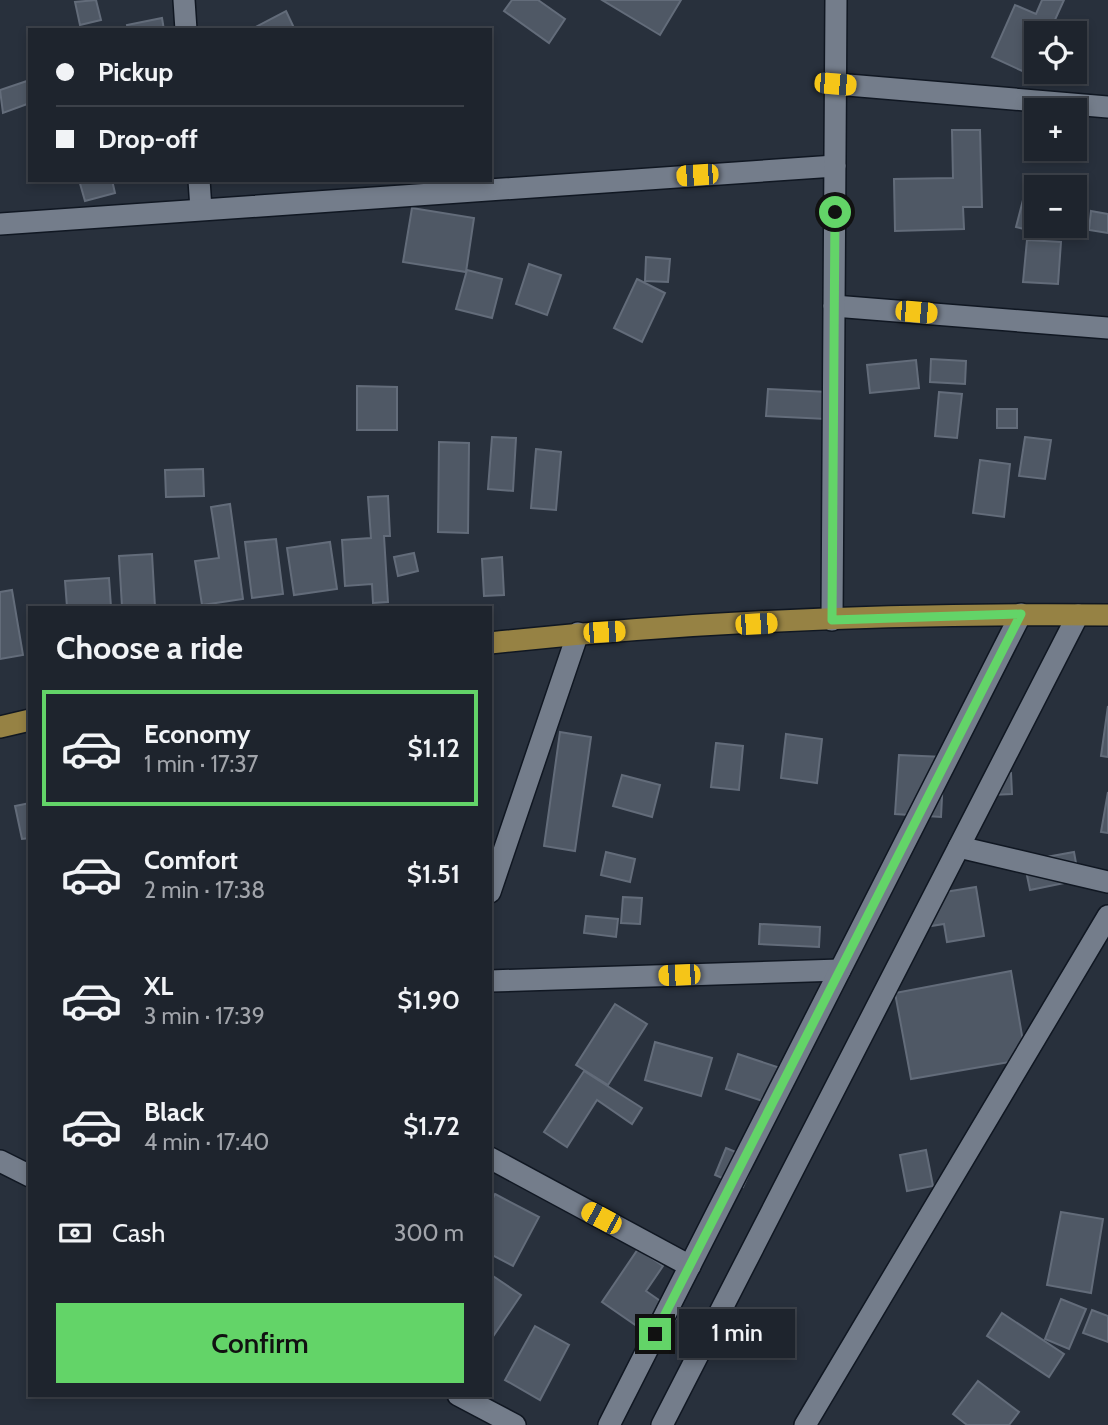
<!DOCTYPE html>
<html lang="en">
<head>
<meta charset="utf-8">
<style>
	:root { --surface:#1e242d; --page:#262c35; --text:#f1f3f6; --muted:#a1a4aa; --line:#3c4149; --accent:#63d468 }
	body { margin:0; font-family:Cabin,sans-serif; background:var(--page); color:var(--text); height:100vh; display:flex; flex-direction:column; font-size:26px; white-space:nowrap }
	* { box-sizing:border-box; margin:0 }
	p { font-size:23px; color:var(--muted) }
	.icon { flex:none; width:38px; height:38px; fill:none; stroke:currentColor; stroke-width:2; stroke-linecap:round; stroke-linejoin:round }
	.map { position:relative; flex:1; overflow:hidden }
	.drawer { position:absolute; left:28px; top:606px; width:464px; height:791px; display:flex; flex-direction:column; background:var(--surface); border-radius:0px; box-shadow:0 4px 10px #0003,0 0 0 2px var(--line) }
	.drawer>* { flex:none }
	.banner { position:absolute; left:28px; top:28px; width:464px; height:154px; border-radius:0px; box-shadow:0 4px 10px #0003,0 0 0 2px var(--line); display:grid; align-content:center; height:154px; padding:0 28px; background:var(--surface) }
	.controls { position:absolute; left:1024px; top:21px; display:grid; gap:14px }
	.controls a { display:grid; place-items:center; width:63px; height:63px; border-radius:0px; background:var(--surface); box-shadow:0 4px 10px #0003,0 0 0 2px var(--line); font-size:35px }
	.end { position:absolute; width:32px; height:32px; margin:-16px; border:9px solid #63d468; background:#111; box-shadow:0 0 0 4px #111 }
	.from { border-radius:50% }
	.bubble { position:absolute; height:49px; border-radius:0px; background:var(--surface); box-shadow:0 4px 10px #0003,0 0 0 2px var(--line); font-size:23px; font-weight:600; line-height:49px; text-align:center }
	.car { position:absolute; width:21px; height:42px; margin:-21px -10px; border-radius:9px; box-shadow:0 0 5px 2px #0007; background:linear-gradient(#f5c518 24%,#345 0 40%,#f5c518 0 76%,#345 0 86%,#f5c518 0) }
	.banner b { display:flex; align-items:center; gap:24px; height:66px; font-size:26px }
	.banner b+b { border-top:2px solid var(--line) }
	.banner i { width:18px; height:18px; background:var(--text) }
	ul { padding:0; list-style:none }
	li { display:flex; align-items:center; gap:21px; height:116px; margin:0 14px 10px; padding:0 14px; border:4px solid transparent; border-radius:0px }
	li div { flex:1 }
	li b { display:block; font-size:26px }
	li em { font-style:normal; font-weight:600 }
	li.selected { border-color:var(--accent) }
	li>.icon { width:63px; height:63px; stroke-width:1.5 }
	h2 { padding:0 28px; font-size:32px; line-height:84px }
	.pay { display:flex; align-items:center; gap:18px; height:77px; padding:0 28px; font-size:26px }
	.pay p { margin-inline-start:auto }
	.button { display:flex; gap:14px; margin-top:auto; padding:14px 28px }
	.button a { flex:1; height:80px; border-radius:0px; background:var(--accent); color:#111; font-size:28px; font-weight:600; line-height:80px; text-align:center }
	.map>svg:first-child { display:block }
	.building { fill:#4f5865; stroke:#636c7a; stroke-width:2 }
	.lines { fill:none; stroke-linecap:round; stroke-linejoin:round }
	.minor-casing { stroke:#101722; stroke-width:24 }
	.tertiary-casing { stroke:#101722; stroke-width:24 }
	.trunk-casing { stroke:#101722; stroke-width:24 }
	.minor { stroke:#747d8b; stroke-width:21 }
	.tertiary { stroke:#747d8b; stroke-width:21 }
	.trunk { stroke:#968244; stroke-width:21 }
	.route { stroke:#63d468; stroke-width:9 }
</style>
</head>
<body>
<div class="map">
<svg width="1108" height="1425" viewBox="0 0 1108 1425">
	<rect width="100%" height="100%" fill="#28303c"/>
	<g class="building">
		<path d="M96,0L101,20L80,25L75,2Z"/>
		<path d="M512,0H538L565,19L549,43L504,11Z"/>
		<path d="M602,0H681L660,35Z"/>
		<path d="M1042,0H1064L1049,33H1036V63L1031,75L992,57L1015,5L1036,14Z"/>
		<path d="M286,11L295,30H250Z"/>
		<path d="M162,18L164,30H128L127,25Z"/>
		<path d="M30,80V103L3,113L0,90Z"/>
		<path d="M952,130H980L982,207H963L964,229L895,231L894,179L953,178Z"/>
		<path d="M79,180H112L115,193L85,201Z"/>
		<path d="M1023,200L1036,203V226H1049L1047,235L1016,227Z"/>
		<path d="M412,208L474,218L466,272L403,262Z"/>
		<path d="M1091,211L1108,214V233L1089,230Z"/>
		<path d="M1027,240L1061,242L1058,284L1023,282Z"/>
		<path d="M646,257L670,259L668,282L645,281Z"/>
		<path d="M529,264L561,275L547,315L516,304Z"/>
		<path d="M467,270L502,279L492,318L456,309Z"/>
		<path d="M637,279L665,293L642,342L614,328Z"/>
		<path d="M931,359L966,361L965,384L930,382Z"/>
		<path d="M916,360L919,388L870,393L867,365Z"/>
		<path d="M357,386L397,387V430H357Z"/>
		<path d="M768,389L828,392L826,419L766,416Z"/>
		<path d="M939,392L962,394L957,438L935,436Z"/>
		<rect x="997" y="409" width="20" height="19"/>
		<path d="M492,437L516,438L513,491L488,489Z"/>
		<path d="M1025,437L1051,440L1045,479L1019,476Z"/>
		<path d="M439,442L469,443L468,533L438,532Z"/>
		<path d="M536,449L561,452L556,510L531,508Z"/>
		<path d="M980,460L1010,464L1004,517L973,513Z"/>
		<path d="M203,469L204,496L166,497L165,470Z"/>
		<path d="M388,496L390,536H384L388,602L373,603L372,584L345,586L342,540L371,538L368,497Z"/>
		<path d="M230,504L243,599L202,605L195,561L219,558L211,507Z"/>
		<path d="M276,539L283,594L252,598L245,542Z"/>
		<path d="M330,542L337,589L294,595L287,548Z"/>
		<path d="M414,553L418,571L398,576L394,557Z"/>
		<path d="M152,554L155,607H122L119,556Z"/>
		<path d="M502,557L504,595L484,596L482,559Z"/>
		<path d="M109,578L111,607H67L65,581Z"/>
		<path d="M12,590L23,655L0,659V592Z"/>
		<path d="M1108,706V757L1101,756Z"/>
		<path d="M560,732L591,737L575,851L544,846Z"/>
		<path d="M786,734L822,739L817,783L781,778Z"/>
		<path d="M716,743L743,746L739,790L711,787Z"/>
		<path d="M899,755L944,757L941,817L895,814Z"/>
		<path d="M1011,773L1012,794L991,795L990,774Z"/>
		<path d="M622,775L660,785L652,817L613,806Z"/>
		<path d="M1108,792V833L1101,832Z"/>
		<path d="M30,803V838L22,839L15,806Z"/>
		<path d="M606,852L635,859L630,882L601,875Z"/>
		<path d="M1074,852L1079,880L1030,890L1024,861Z"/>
		<path d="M976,887L984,936L947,942L944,924L931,926L926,895Z"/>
		<path d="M623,897L642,898L640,924L621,923Z"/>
		<path d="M586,916L618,919L616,937L584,933Z"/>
		<path d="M760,924L820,927L819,947L759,944Z"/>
		<path d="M1011,971L1026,1059L911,1079L895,993Z"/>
		<path d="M615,1004L647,1024L608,1085L576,1065Z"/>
		<path d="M655,1042L712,1058L701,1096L645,1080Z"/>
		<path d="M738,1054L789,1071L778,1106L726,1089Z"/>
		<path d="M584,1071L642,1108L632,1124L597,1100L567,1147L544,1132Z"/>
		<path d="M726,1148L755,1160L743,1187L715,1175Z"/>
		<path d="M926,1150L933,1186L907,1191L900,1155Z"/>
		<path d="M495,1194L539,1217L513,1266L490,1254V1204Z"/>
		<path d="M1061,1212L1103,1219L1091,1293L1047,1285Z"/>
		<path d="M638,1249L663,1266L646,1291L679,1314L660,1342L602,1302Z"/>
		<path d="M490,1274L521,1295L490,1341Z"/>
		<path d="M1061,1299L1086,1309L1069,1349L1045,1339Z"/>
		<path d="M1092,1310L1108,1316V1342L1083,1333Z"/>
		<path d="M1002,1313L1064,1354L1049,1377L987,1336Z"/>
		<path d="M535,1326L569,1345L540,1400L505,1380Z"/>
		<path d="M978,1381L1019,1412L1009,1425H967L953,1414Z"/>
	</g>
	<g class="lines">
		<defs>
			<g id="minor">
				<path d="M184,0L186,30"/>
				<path d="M836,84L1108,107"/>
				<path d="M199,180L201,209"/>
				<path d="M0,224L835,166"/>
				<path d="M834,306L1108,328"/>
				<path d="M832,620L836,0"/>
				<path d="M959,847L1108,882"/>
				<path d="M490,892L578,633"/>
				<path d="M490,981L840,970"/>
				<path d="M490,1158L690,1266"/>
				<path d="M0,1161L30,1176"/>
				<path d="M458,1395L515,1425"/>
				<path d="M805,1425L1108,916"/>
			</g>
			<g id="tertiary">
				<path d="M609,1425L1021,614"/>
				<path d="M662,1425L1078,615"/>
			</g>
			<g id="trunk">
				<path d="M490,643C694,621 902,613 1108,615"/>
				<path d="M0,727L30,720"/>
			</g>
		</defs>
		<use href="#minor" class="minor-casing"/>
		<use href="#tertiary" class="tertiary-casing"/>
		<use href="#trunk" class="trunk-casing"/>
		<use href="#minor" class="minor"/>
		<use href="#tertiary" class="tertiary"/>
		<use href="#trunk" class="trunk"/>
	</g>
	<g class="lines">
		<path class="route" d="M655,1334L1021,614L832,620L835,212"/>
	</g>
</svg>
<div class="controls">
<a><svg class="icon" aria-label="locate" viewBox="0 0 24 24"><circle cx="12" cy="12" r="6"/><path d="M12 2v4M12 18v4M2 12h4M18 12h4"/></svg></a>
<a>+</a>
<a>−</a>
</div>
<i class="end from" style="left:835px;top:212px"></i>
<i class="end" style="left:655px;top:1334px"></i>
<div class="bubble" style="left:679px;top:1309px;width:116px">1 min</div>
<i class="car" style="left:835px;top:84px;rotate:95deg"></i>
<i class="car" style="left:697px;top:175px;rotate:266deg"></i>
<i class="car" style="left:916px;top:312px;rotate:95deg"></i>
<i class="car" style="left:756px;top:624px;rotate:87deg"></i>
<i class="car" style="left:604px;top:632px;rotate:87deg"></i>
<i class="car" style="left:679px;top:975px;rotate:268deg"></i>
<i class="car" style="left:601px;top:1218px;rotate:298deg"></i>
<div class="banner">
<b><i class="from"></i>Pickup</b>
<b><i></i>Drop-off</b>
</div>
<section class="drawer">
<h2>Choose a ride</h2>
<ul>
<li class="selected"><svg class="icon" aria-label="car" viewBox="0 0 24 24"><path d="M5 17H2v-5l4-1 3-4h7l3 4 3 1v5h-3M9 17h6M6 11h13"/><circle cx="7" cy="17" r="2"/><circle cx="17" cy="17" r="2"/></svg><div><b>Economy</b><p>1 min · 17:37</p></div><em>$1.12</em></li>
<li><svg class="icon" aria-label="car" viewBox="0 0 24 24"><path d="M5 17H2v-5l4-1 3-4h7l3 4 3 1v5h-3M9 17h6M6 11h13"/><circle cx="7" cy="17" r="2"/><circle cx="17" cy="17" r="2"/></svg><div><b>Comfort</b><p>2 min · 17:38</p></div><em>$1.51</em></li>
<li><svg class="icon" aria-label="car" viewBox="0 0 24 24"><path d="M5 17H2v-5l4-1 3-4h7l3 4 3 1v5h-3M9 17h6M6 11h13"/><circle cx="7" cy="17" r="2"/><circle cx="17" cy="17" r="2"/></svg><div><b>XL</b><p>3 min · 17:39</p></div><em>$1.90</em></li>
<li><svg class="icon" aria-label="car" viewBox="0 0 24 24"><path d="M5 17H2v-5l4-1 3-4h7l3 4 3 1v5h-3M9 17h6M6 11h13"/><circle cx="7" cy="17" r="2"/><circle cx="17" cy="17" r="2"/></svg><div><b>Black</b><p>4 min · 17:40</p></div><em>$1.72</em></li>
</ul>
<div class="pay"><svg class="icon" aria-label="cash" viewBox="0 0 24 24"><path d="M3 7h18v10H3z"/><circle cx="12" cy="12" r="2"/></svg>Cash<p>300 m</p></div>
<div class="button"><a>Confirm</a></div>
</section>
</div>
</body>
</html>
